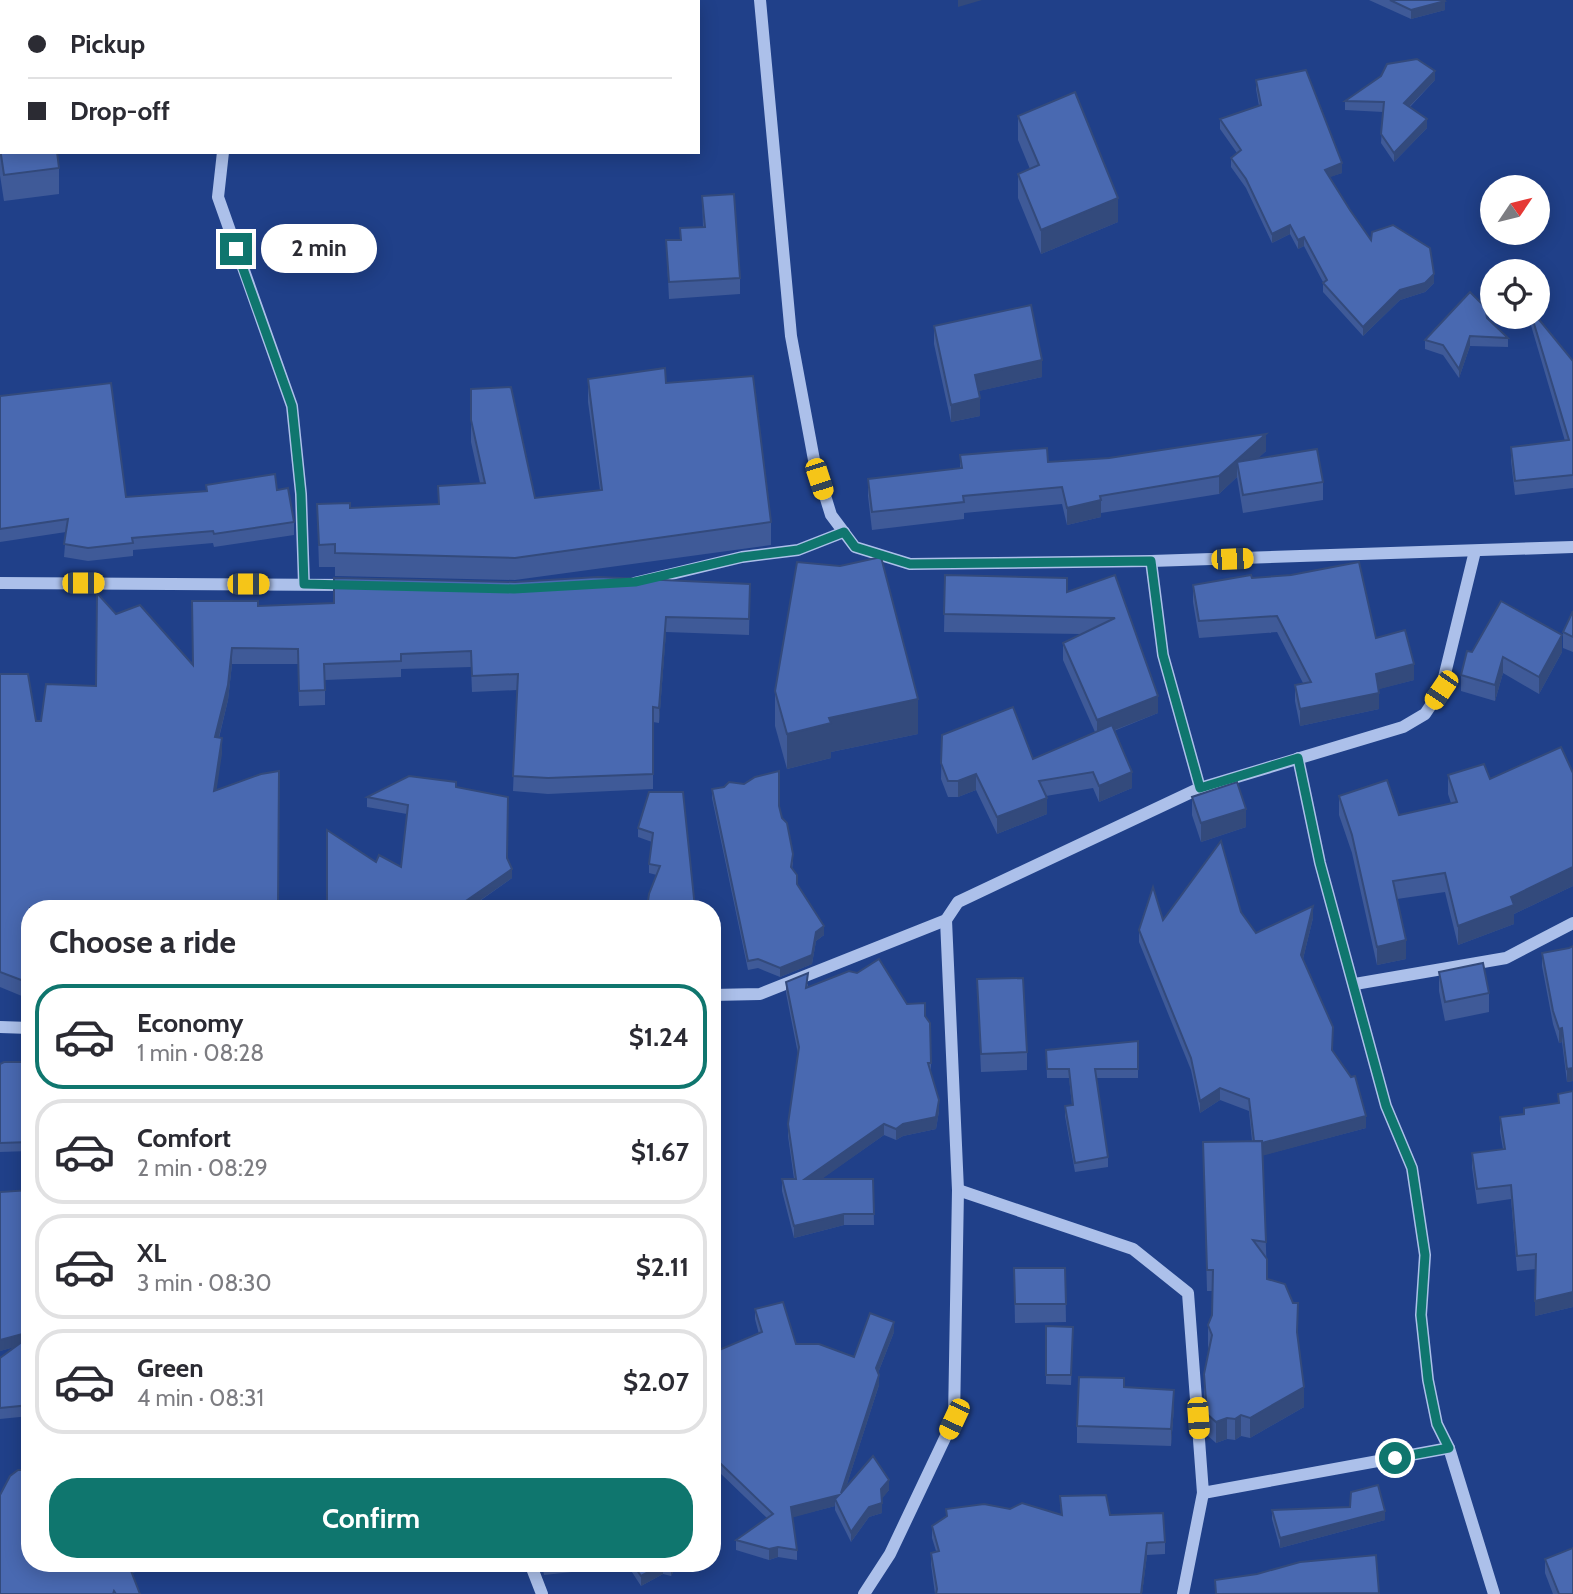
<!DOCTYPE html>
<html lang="en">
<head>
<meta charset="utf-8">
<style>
	:root { --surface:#fff; --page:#f7f7f7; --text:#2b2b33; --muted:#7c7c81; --line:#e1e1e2; --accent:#0f766e }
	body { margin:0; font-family:Cabin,sans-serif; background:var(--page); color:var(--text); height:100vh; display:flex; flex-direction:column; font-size:26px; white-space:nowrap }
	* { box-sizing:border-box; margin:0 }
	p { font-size:23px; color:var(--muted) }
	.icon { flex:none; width:38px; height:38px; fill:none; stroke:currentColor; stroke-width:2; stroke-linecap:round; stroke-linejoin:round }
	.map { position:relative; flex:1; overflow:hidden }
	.side { position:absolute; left:21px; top:900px; width:700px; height:672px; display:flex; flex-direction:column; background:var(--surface); border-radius:28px; box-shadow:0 4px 18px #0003 }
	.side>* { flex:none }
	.guide { position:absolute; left:0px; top:0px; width:700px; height:154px; box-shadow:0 4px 18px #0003; display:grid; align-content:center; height:154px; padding:0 28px; background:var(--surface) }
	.needle { width:46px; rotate:55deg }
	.tools { position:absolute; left:1480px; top:175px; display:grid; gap:14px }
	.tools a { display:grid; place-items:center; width:70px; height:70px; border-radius:50%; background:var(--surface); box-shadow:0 4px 18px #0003; font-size:35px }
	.end { position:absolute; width:32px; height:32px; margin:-16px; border:9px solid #0f766e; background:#fff; box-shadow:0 0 0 4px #fff }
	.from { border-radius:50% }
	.bubble { position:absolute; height:49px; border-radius:24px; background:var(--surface); box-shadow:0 4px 18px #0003; font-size:23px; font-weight:700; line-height:49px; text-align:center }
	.car { position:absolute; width:21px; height:42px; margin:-21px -10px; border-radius:9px; box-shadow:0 0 5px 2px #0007; background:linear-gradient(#f5c518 24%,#345 0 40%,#f5c518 0 76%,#345 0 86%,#f5c518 0) }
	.guide b { display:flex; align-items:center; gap:24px; height:66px; font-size:26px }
	.guide b+b { border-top:2px solid var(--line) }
	.guide i { width:18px; height:18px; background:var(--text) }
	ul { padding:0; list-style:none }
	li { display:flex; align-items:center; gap:21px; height:105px; margin:0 14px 10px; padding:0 14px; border:4px solid var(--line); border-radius:28px }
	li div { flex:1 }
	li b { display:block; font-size:26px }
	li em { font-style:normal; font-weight:700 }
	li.selected { border-color:var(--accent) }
	li>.icon { width:63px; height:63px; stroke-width:1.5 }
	h2 { padding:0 28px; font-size:32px; line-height:84px }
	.primary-button { display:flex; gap:14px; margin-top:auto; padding:14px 28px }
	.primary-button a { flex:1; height:80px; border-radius:28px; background:var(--accent); color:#fff; font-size:28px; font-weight:700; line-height:80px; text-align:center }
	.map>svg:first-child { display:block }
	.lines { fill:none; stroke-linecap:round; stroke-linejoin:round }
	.minor { stroke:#acc0ea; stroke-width:12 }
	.wall { fill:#3f5a98 }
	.shaded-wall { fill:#334a7c }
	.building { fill:#4969b1; stroke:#334a7c; stroke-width:2 }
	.route { stroke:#0f766e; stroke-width:9 }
</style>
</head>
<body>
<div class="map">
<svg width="1573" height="1594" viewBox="0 0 1573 1594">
	<rect width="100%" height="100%" fill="#204089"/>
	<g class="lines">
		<g class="minor">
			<path d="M760,0L791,336L814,460L831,515L855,547L910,564L1151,561L1573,547"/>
			<path d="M240,2V0"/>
			<path d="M223,152L218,197L292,406L301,494L304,584"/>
			<path d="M1151,561L1163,655L1200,788"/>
			<path d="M0,583L350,585"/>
			<path d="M634,583L742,557L798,550L844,532"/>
			<path d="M1298,758L1320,863L1386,1106L1412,1168L1425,1255L1421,1315L1428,1380L1437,1424L1449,1448L1494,1594"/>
			<path d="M1355,984L1506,958L1573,923"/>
			<path d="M712,995L760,994L946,920L958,902L1200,788L1403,727L1425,714L1441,690L1475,551"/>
			<path d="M0,1027L30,1028"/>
			<path d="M958,1190L1133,1249L1188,1293L1203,1493L1449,1448"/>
			<path d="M530,1563L542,1594"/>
			<path d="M864,1594L890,1554L954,1419L958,1190L946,920"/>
			<path d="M1183,1594L1203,1493"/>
		</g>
	</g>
	<g class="wall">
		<path d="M0,0L2,2V99L1,96H0Z"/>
		<path d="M1369,0H1444L1445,10L1411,19Z"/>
		<path d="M1256,80L1342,173L1329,177L1350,210L1371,240L1434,283L1425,292L1400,300L1363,336L1323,292V282L1304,246L1298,249L1290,234L1272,243L1246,188L1231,167V158L1237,153L1220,129V119L1259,106L1256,89Z"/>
		<path d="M1435,80L1410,107L1427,128L1394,162L1381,143L1383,112L1345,110V101Z"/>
		<path d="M1018,116L1118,222L1041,254L1018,198V174L1030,169L1018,140Z"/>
		<path d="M0,129L59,168V194L4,201L0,175Z"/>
		<path d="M702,196L740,278V294L669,299L666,240H680V228L703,227Z"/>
		<path d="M1530,317H1537L1573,361V488L1515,495L1511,461V447L1565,441L1530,322Z"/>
		<path d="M1487,318L1508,338V347L1470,346L1459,378L1443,355L1425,349V340Z"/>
		<path d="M934,326L1042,377L978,391L980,416L951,422L934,344Z"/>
		<path d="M588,379L666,383L771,522V545L515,580L335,576V567H319L317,504L350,508L438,504V486L480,483L471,442V389L535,498L600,490L588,402Z"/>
		<path d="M0,396L126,497L206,491V485L277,490L294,522V535L214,547L213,543L133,550V556L88,561L64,557L66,532L0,542Z"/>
		<path d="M1266,451L1258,458L1323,482V500L1243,513L1237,477L1219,494L1101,513V517L1067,525L1062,504L964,513V519L872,530L868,496V479L960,468V455L1048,462Z"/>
		<path d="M945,575L1067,592L1115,575L1158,713L1114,731L1132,788L1099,802L1093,788L1046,796L1047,814L997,834L976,790L958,797H948L941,779L942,735L1033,759L1095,732L1063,660V643L1081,634L944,632Z"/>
		<path d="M1252,578L1376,638L1414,680L1378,689L1379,709L1300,726L1295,701V685L1303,683L1277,632L1199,638L1193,602V585Z"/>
		<path d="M515,582L750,584L749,635L666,632L659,723L653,722V789L548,794L513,791L517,690L472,692L471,667L401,669V677L325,680V705L299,706L298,664H232L228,700L219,738L222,754L30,908L29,999L0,987V674L36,721H41L96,686L116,614L192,664L258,606L334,603Z"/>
		<path d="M1573,611V652L1563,648V632Z"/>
		<path d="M1472,652H1562L1539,694L1503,673L1495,701L1461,691V675Z"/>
		<path d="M775,691L918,734L831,752V758L787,769L775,726Z"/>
		<path d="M1573,773V886L1514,914V924L1458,945L1445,892L1397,899L1406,959L1377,965L1352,853L1339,815V796L1399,815L1451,803L1448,794V775L1490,779Z"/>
		<path d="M744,784L779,806L793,863L792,869L797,884L824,935L816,941L812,964L780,977L758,968L748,970L712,798V789Z"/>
		<path d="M456,788L507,858L512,878L470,908H472H327V830L376,862L401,867L407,814L367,807V797Z"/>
		<path d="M649,792L695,908L657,875L649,873V864L652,842L638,837V828Z"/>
		<path d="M1192,797L1246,827L1201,842L1192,815Z"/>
		<path d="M1241,912L1256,933L1313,918L1303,959L1333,1039V1051L1366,1128L1263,1155L1267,1279L1297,1336L1304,1407L1250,1438L1241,1436L1235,1440L1227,1439L1216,1443L1207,1435L1204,1395V1374L1209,1349L1208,1346V1325L1212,1315L1213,1291H1207L1203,1142L1252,1141L1249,1111L1220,1100L1200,1113L1191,1070L1139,942V930L1163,920Z"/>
		<path d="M1573,946V1081L1567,1082L1562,1042L1559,1043L1553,1024L1542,966V953L1569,948Z"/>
		<path d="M1439,972L1489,993V1012L1445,1021L1439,991Z"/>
		<path d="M977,979L1027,1052V1070L981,1072Z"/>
		<path d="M786,982L808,984V987L907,1004L925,1016L931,1063V1072L939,1111L936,1129L903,1136L896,1140L884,1135L821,1179H873L874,1225H844L794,1238L782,1191V1179H794L788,1136V1124L798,1054L786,993Z"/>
		<path d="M1138,1041V1078H1096L1108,1157V1167L1075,1172L1065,1116V1106L1072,1105L1069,1078H1047L1046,1050Z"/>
		<path d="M30,1062V1151L0,1152V1064Z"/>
		<path d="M1573,1091V1307L1535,1316L1536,1269L1517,1271L1511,1199L1477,1204L1472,1167V1153L1503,1149L1500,1132V1117L1524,1114V1108L1558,1104V1094Z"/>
		<path d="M30,1190V1416L0,1419V1358L14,1347L0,1351V1192Z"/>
		<path d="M1014,1268H1065L1066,1322L1015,1323Z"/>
		<path d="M755,1309L796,1344L854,1357L894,1332L878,1373L879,1385L846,1487L889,1490L881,1499L882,1513L869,1517L851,1542L835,1510V1506L792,1517L797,1550V1560L778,1557L769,1560L736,1550V1540L767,1518L720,1473L712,1353L759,1334L755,1319Z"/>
		<path d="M1046,1326L1073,1327L1071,1385L1046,1384Z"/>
		<path d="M1174,1407L1171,1446L1077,1443V1426Z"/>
		<path d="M1060,1496L1110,1515L1165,1542V1554L1147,1555L1142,1594H935L931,1564V1553L936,1551L932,1538V1526L946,1517V1509H1010L1061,1514Z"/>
		<path d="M1272,1510L1385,1520L1280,1548L1272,1519Z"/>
		<path d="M1545,1559L1573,1594H1553L1545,1573Z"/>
		<path d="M30,1563H136V1572L131,1573L140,1594H0Z"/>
		<path d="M542,1563H678L671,1576L663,1574L641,1586L628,1566L544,1575Z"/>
	</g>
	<g class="shaded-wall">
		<path d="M958,0H982L958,7Z"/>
		<path d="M1445,1V10L1411,19V10Z"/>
		<path d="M1435,71V80L1404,112V103Z"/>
		<path d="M1427,119V128L1394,162V153Z"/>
		<path d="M1342,163V173L1325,179V170Z"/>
		<path d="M1118,198V222L1041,254V230Z"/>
		<path d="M1290,225V234L1272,243V234Z"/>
		<path d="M1304,237V246L1298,249V240Z"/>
		<path d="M1434,274V283L1425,292L1400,300L1363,336V327L1400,290Z"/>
		<path d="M1470,336V346L1459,378V369Z"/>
		<path d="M1042,360V377L975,392V375Z"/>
		<path d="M980,398V416L951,422V405Z"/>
		<path d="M1266,434V451L1240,475L1237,462V477L1219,494V476Z"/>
		<path d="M1101,500V517L1067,525V508Z"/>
		<path d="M666,617V632L659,723V708Z"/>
		<path d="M1562,635V652L1539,694V677Z"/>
		<path d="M232,648V664L228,700L215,753V737Z"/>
		<path d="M1503,657V673L1495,701V685Z"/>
		<path d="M1414,664V680L1376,690V674Z"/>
		<path d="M1379,693V709L1300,726V709Z"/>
		<path d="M1158,696V713L1097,737V720Z"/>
		<path d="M918,699V734L831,752V758L787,769V734L829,718Z"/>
		<path d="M222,738V754L214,807V791Z"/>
		<path d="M1132,772V788L1099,802V786Z"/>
		<path d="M976,774V790L958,797V781Z"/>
		<path d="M1047,798V814L997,834V817Z"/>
		<path d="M1246,809V827L1201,842V823Z"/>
		<path d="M1573,867V886L1514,914V924L1458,945V926L1511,897Z"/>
		<path d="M512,869V878L469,908L460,905Z"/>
		<path d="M1313,906V918L1301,967V955Z"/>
		<path d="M824,926V935L816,941L812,964L780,977V968L816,932Z"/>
		<path d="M1406,940V959L1377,965V947Z"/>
		<path d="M1562,1028V1042L1559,1043V1029Z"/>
		<path d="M1573,1068V1081L1567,1082V1069Z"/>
		<path d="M1220,1088V1100L1200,1113V1101Z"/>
		<path d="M939,1100V1111L936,1129L903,1136L896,1140V1129Z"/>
		<path d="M1366,1116V1128L1254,1158V1145Z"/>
		<path d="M884,1124V1135L805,1191V1179Z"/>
		<path d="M844,1214V1225L794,1238V1226Z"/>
		<path d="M1573,1292V1307L1535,1316V1301Z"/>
		<path d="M894,1322V1332L876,1378V1368Z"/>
		<path d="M30,1332V1343L0,1351V1340Z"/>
		<path d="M879,1375V1385L841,1503V1493Z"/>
		<path d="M1304,1387V1407L1250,1438V1418Z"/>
		<path d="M1174,1390V1407L1171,1446V1429Z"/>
		<path d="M1241,1415V1436L1235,1440V1419Z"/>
		<path d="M1227,1418V1439L1216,1443V1422Z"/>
		<path d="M720,1463V1473L712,1497V1486Z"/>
		<path d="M889,1480V1490L881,1500V1489Z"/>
		<path d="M839,1495L835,1499V1506L791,1518V1507Z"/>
		<path d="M882,1503V1513L869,1517L851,1542V1532L869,1507Z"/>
		<path d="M1385,1511V1520L1280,1548V1538Z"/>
		<path d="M1147,1543V1555L1142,1594H1141Z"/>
		<path d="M778,1547V1557L769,1560V1549Z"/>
		<path d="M673,1563H678L671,1576V1566Z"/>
		<path d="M663,1564V1574L641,1586V1576Z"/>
	</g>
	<g class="building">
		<path d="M0,0H37V2H2V73L1,69L0,70Z"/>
		<path d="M1390,0H1444L1445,1L1411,10Z"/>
		<path d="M1417,59L1435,71L1404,103L1427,119L1394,153L1381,134L1384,102L1345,101L1381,76L1387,64Z"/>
		<path d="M1306,70L1342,163L1325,170L1350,210L1371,240L1372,232L1393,225L1430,248L1434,274L1425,283L1400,290L1363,327L1323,283L1327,280L1304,237L1298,240L1290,225L1272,234L1246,179L1231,158L1241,150L1220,119L1261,105L1256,80Z"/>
		<path d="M1075,92L1118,198L1041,230L1018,174L1039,165L1018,116Z"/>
		<path d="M0,129H2V152H57L59,168L4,175L0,148Z"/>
		<path d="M734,194L740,278L669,282L666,240H681L680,228L705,227L702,196Z"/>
		<path d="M1470,292L1485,307L1487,318L1508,338L1470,336L1459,369L1443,345L1425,340Z"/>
		<path d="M1031,305L1042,360L975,375L980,398L951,405L934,326Z"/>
		<path d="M1532,317H1537L1573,361V475L1515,481L1511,447L1569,440Z"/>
		<path d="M665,368L666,383L753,376L771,522L515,558L335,553V544L319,545L317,504L350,503V508L439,504L438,486L485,483L471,420V389L511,387L535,498L602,490L588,379Z"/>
		<path d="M111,383L126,497L207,491L206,485L275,474L277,490L288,488L294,522L214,534L213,531L132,538L133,543L88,548L64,544L68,519L0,529V396Z"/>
		<path d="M1266,434L1219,476L1100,496L1101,500L1067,508L1062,487L963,496L964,502L872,512L868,479L962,468L960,455L1047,448L1048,462L1109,458Z"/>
		<path d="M1317,449L1323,482L1243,495L1237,462Z"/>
		<path d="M881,557L918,699L829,718L831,723L787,734L775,691L797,562L840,566Z"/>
		<path d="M1359,562L1376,638L1405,630L1414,664L1376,674L1379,693L1300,709L1295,685L1311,682L1277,616L1199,621L1193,585L1251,575L1252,578L1291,575Z"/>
		<path d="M945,575L1067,578V592L1115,575L1158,696L1097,720L1063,643L1115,618L944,614Z"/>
		<path d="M598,577L750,584L749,619L666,617L659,708L653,707V774L548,778L513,776L518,674L472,676L471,651L401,654V661L324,664L325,690L299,691L298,649L232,648L228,685L215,737L222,738L214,791L261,774L279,771L278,908H30L29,983L0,972V674H28L36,721H41L46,684L96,686L97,593L116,614L140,605L193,665L192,601H258V606L334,603V578L515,582Z"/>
		<path d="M1501,601L1562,635L1539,677L1503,657L1495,685L1461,675L1467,651L1472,652Z"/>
		<path d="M1573,611V637L1563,632Z"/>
		<path d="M1013,707L1033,759L1112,725L1132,772L1099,786L1093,772L1039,781L1047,798L997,817L976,774L958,781H948L941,763L942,735Z"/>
		<path d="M1561,747L1573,773V867L1511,897L1514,905L1458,926L1445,873L1393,881L1406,940L1377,947L1352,835L1339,796L1387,780L1399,815L1457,802L1448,775L1484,764L1490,779Z"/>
		<path d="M779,771V806L782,818L787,823L793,854L791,867L797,875V884L824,926L816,932L812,955L780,968L758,959L748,961L712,789L724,787L729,782L744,784L755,777Z"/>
		<path d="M409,776L456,782V787L508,797L507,858L512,869L460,905L472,908H370L366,903L327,901V830L376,862L379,855L401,867L408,805L367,797Z"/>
		<path d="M1237,782L1246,809L1201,823L1192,797Z"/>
		<path d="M649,792H683L695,908H647L649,894L660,866L649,864L653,833L638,828Z"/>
		<path d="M1221,841L1241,912L1256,933L1313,906L1301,955L1333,1027L1332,1050L1351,1077L1355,1076L1366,1116L1262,1143V1141H1254L1249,1099L1220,1088L1200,1101L1191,1058L1139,930L1153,887L1163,920Z"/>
		<path d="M1573,946V1068L1567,1069L1562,1028L1559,1029L1553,1011L1542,953L1569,948Z"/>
		<path d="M879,959L907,1004L925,1003V1016L930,1023L931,1063H928L939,1100L936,1117L903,1124L896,1129L884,1124L805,1179H873L874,1214H844L794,1226L782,1179H796L788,1124L799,1047L786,982L808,973L806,988L849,971L857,973Z"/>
		<path d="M1483,963L1489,993L1445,1002L1439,972Z"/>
		<path d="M1023,978L1027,1052L981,1054L977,979Z"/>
		<path d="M1138,1041V1069H1095L1108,1157L1075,1163L1065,1106L1073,1105L1069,1069H1047L1046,1050Z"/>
		<path d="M4,1062H30V1142L0,1143V1064Z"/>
		<path d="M1573,1091V1292L1535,1301L1536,1254L1517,1256L1511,1185L1477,1189L1472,1153L1505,1149L1500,1117L1524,1114V1108L1559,1103L1558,1094Z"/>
		<path d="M1262,1141L1266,1242L1253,1240L1267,1259V1279L1285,1284L1293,1303H1298L1297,1332L1304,1387L1250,1418L1241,1415L1235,1419L1227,1418L1216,1422L1207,1414L1204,1374L1212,1335L1208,1325L1212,1315L1213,1270H1207L1203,1142Z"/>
		<path d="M30,1190V1332L0,1340V1192Z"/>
		<path d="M1014,1268H1065L1066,1304H1015Z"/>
		<path d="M783,1302L796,1344H819L854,1357L870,1313L894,1322L876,1368L879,1375L841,1493L873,1456L889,1480L881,1489L882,1503L869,1507L851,1532L835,1499L839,1495L791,1507L797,1550L778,1547L769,1549L736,1540L773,1514L720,1463L712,1486V1353L762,1332L755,1309Z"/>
		<path d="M1046,1326L1073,1327L1071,1375H1046Z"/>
		<path d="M30,1336V1405L0,1408V1358Z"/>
		<path d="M1079,1377L1124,1378V1387L1174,1390L1171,1429L1077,1426Z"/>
		<path d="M18,1470H30V1563H128L140,1594H116L114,1591L113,1594H0V1495L10,1476Z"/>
		<path d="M1378,1485L1385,1511L1280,1538L1272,1510L1350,1507L1351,1492Z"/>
		<path d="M1106,1495L1110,1515L1163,1513L1165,1542L1147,1543L1141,1594H936L937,1589L931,1553L939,1551L932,1526L947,1516L946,1509L984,1504L1010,1509L1022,1503L1062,1515L1060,1496Z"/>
		<path d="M1573,1548V1594H1559L1545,1559Z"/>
		<path d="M1376,1555L1379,1593L1216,1594L1215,1580L1257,1574L1300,1562Z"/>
		<path d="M544,1563H562L544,1565Z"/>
		<path d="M632,1563H673L671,1566L663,1564L641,1576Z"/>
	</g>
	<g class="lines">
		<path class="route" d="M236,249L292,406L301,494L304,584L514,589L635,582L742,557L798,550L844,532L855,547L910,564L1151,561L1163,655L1200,788L1298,758L1320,863L1386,1106L1412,1168L1425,1255L1421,1315L1428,1380L1437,1424L1449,1448L1395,1458"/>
	</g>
</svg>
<div class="tools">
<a><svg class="needle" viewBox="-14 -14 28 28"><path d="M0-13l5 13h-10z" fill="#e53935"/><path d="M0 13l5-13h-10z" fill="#7c7c81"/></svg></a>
<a><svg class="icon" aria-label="locate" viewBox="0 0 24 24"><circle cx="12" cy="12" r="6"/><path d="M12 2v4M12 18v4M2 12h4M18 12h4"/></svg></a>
</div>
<i class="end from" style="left:1395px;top:1458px"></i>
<i class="end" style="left:236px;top:249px"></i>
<div class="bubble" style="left:261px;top:224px;width:116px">2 min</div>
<i class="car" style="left:819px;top:479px;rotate:162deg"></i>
<i class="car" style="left:1232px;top:559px;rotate:88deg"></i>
<i class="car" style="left:83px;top:583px;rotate:90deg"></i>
<i class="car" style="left:248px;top:584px;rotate:90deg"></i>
<i class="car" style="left:1441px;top:690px;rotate:214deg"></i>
<i class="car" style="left:1198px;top:1418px;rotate:176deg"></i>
<i class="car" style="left:954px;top:1419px;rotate:205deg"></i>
<div class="guide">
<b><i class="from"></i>Pickup</b>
<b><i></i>Drop-off</b>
</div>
<section class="side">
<h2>Choose a ride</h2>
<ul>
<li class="selected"><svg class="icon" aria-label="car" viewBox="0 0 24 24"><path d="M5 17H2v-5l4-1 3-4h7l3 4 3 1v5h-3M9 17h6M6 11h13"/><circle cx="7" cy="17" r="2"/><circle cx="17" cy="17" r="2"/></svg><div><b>Economy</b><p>1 min · 08:28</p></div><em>$1.24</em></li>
<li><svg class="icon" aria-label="car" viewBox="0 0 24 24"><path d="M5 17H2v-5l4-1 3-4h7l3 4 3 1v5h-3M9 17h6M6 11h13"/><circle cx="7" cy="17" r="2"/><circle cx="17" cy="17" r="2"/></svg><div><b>Comfort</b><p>2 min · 08:29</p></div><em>$1.67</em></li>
<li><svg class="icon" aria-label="car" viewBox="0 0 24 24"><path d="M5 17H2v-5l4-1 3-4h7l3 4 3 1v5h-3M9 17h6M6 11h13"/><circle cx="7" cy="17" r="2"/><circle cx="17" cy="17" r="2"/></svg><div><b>XL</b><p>3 min · 08:30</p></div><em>$2.11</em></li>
<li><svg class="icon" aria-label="car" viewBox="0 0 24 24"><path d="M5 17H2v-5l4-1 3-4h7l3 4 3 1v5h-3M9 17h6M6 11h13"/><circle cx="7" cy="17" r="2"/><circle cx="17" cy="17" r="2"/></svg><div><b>Green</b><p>4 min · 08:31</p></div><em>$2.07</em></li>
</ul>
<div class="primary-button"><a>Confirm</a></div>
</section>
</div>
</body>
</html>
